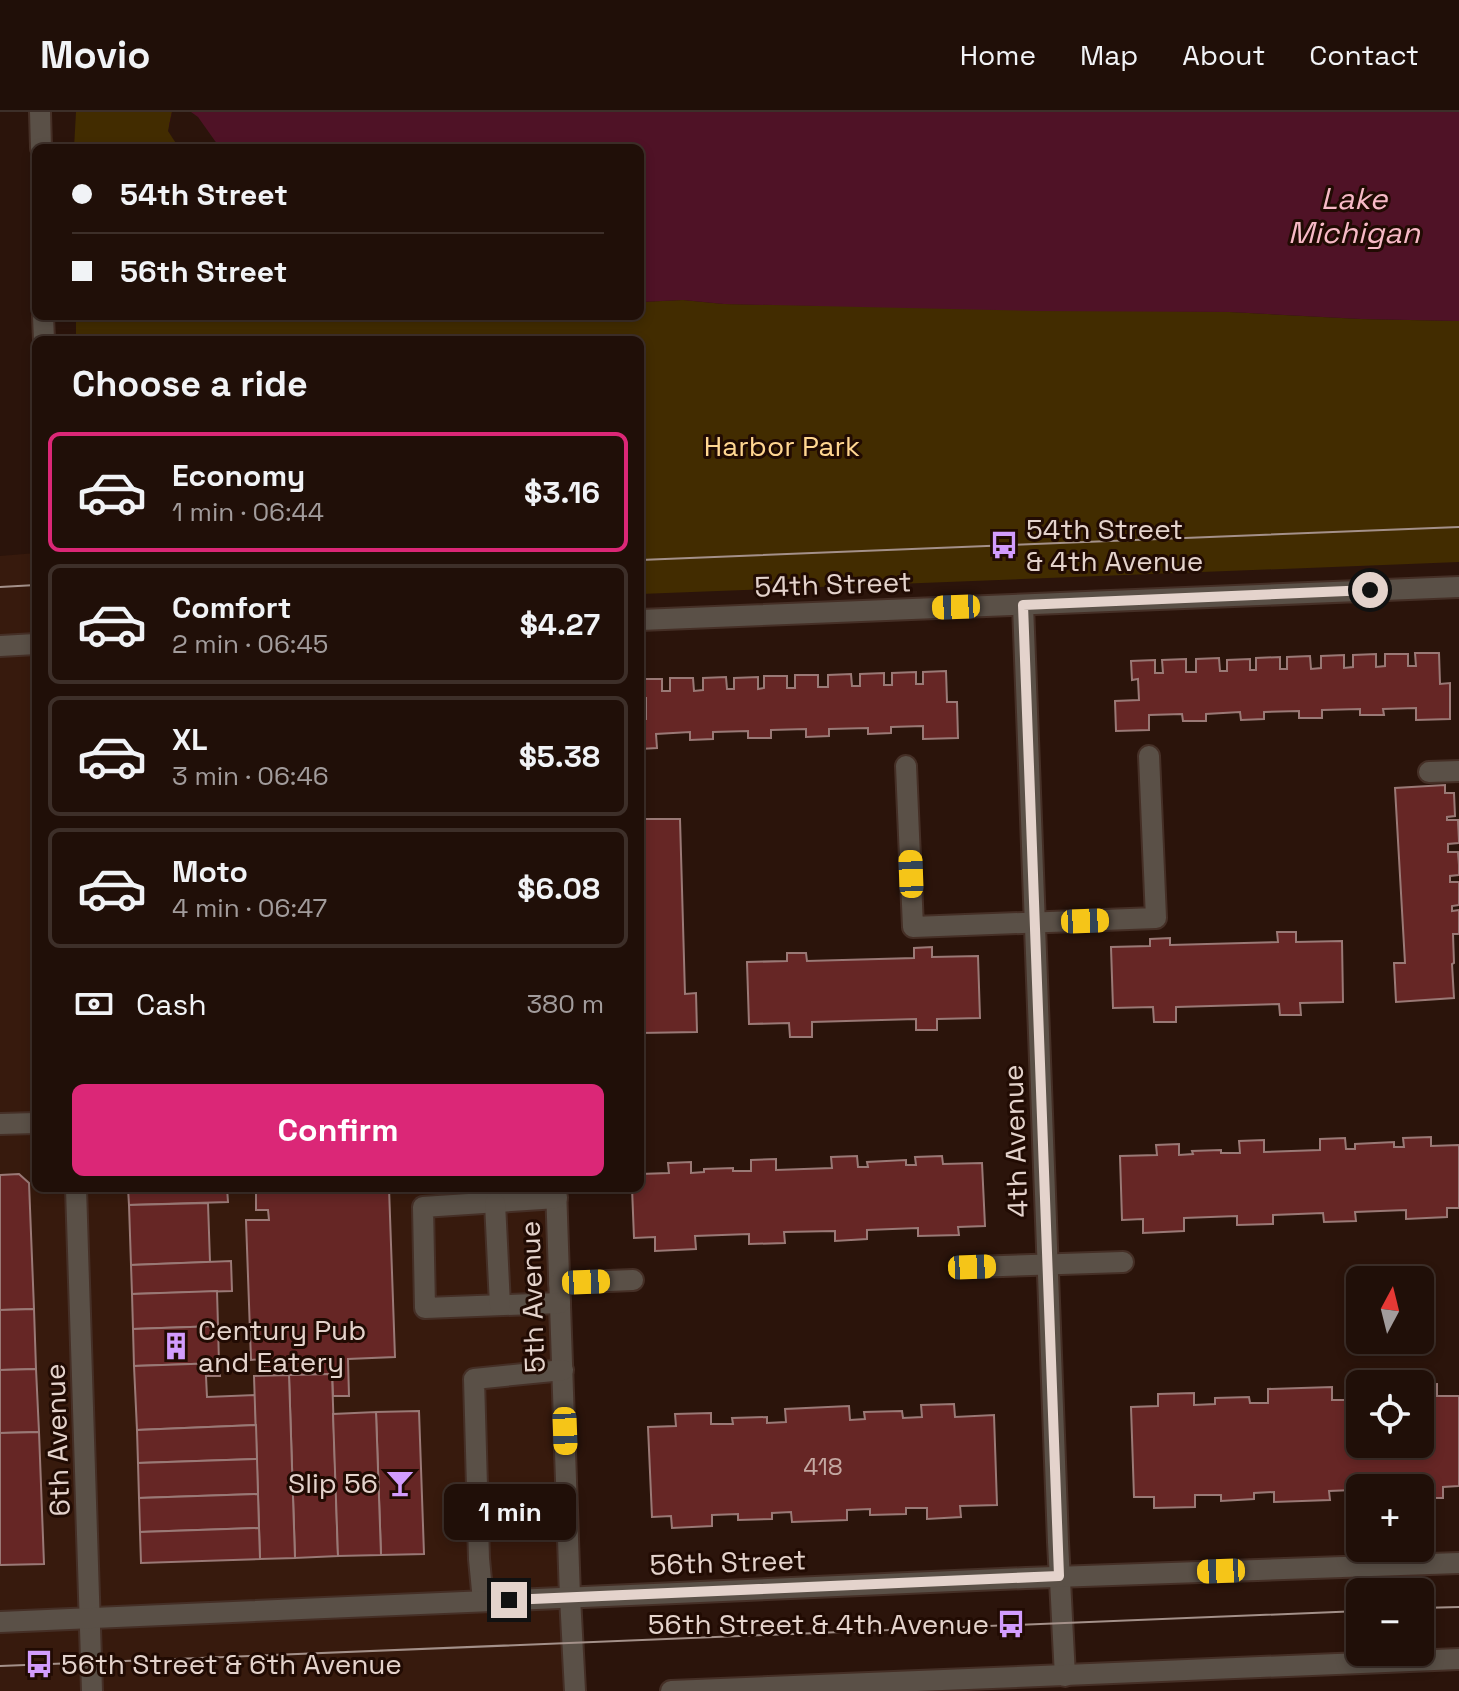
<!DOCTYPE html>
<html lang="en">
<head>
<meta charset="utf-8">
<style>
	:root { --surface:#200f08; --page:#2d1d16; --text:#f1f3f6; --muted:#a29c9c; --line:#3d2f29; --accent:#db2777 }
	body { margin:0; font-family:"Space Grotesk",sans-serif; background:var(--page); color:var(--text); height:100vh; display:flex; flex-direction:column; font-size:30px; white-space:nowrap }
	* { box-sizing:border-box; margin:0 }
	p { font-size:26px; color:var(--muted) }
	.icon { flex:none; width:44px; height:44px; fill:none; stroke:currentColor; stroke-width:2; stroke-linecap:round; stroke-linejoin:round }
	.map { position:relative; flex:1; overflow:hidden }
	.details { position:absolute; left:32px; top:224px; width:612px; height:856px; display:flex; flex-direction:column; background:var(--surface); border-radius:12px; box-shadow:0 4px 12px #0003,0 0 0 2px var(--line) }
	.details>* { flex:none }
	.top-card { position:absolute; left:32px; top:32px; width:612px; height:176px; border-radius:12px; box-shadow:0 4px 12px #0003,0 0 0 2px var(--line); display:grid; align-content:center; height:176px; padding:0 40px; background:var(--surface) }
	.needle { width:52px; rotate:7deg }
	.fabs { position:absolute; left:1346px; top:1154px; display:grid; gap:16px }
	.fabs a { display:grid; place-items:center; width:88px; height:88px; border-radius:12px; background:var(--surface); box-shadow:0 4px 12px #0003,0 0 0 2px var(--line); font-size:40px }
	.end { position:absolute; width:36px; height:36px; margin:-18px; border:10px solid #e4d3cc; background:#111; box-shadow:0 0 0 4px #111 }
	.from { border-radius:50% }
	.bubble { position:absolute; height:56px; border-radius:12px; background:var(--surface); box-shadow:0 4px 12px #0003,0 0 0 2px var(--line); font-size:26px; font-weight:600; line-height:56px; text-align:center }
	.car { position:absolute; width:24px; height:48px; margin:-24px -12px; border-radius:10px; box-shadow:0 0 6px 2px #0007; background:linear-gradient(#f5c518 24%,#345 0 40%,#f5c518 0 76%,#345 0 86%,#f5c518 0) }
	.top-card b { display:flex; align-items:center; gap:28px; height:76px; font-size:30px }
	.top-card b+b { border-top:2px solid var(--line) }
	.top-card i { width:20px; height:20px; background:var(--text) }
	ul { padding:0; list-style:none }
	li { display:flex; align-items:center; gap:24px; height:120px; margin:0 16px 12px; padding:0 24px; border:4px solid var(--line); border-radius:12px }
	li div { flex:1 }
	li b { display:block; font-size:30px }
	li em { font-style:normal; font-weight:600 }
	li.selected { border-color:var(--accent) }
	li>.icon { width:72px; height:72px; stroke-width:1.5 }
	h2 { padding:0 40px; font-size:36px; line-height:96px }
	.pay { display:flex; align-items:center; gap:20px; height:88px; padding:0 40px; font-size:30px }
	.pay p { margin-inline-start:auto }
	.button { display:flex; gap:16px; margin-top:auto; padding:16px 40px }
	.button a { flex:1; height:92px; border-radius:12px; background:var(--accent); color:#fff; font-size:32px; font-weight:600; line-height:92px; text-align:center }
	header { display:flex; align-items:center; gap:48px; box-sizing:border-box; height:112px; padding:0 40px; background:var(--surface); border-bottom:2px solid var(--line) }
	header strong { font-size:38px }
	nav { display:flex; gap:44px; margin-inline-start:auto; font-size:28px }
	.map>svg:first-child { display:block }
	.built { fill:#371a0d }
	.green { fill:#422c00 }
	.water { fill:#4f1226 }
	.pier { fill:#2b140b }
	.building { fill:#662625; stroke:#9a7976; stroke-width:2 }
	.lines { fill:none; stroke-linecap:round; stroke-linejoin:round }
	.minor-casing { stroke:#452f26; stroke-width:24 }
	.minor { stroke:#5a5047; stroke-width:20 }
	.tram { stroke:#a4918a; stroke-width:2 }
	.route { stroke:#e4d3cc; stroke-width:10 }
	.labels { text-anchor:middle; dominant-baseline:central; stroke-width:6; stroke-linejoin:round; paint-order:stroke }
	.number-label { font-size:24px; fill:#c4a8a2 }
	.park-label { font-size:28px; fill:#ffd691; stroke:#210b03 }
	.poi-label { font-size:28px; fill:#e4d3cc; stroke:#210b03; text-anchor:start }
	.street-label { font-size:28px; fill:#e4d3cc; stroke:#210b03 }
	.water-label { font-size:30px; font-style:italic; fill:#f7b9c6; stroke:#210b03 }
</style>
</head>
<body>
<header>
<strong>Movio</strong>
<nav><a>Home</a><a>Map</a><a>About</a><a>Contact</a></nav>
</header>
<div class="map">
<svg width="1459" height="1579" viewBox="0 0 1459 1579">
	<rect width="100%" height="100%" fill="#2b140b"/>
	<path class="built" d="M36,441V1076H556L575,1579H0V444Z"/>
	<g class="green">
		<path d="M76,0H172L169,14L184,36H74Z"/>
		<path d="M683,188L724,192L1230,200L1361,207L1459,209V450L640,482V228H76V204H640V190Z"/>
	</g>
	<path class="water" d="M172,0H1459V209L1361,207L1230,200L1036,199L724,192L683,188L640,190V36H184L169,14Z"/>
	<path class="pier" d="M172,0H191L198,5L220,36H179L168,19Z"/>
	<g class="building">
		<path d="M1415,541H1439L1440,572L1450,571V607L1416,608V596L1383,597L1384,603H1360V597L1322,598V606H1299V599L1264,600V607L1241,608L1240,600L1206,602V609H1183L1182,602L1149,603V618L1116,619L1115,589L1139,588L1138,567L1132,568L1131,549L1155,548V561H1163L1162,548L1186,547V560H1196V547L1219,546L1220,559H1227V548L1250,547V558H1256V546L1280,545V557H1287V545L1310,544L1311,557L1321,556V544L1344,543V556L1353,555V543L1376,542V555L1385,554V542H1408V554H1416Z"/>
		<path d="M946,559L947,590H957L958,626L923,627V614L891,615V621L868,622V616L829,617V624L806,625V617L771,618V626H748V619L713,620V627L690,628V620L656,622L657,636L640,637V607H646V586H640V567H662V579H670V566H693L694,579L703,578V566L726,565L727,577H734V566L758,565V577L764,576V564H787V576H795V563H818V575H828V563L851,562L852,574H860V562L884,561V573H892V561L916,560V572H923V560Z"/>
		<path d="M1445,673V681H1454L1455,704L1447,705V708H1458L1459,729V731L1448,732V740H1458L1459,753V763L1450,764V770H1459V793L1452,794V799L1459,798V822H1453L1454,851L1452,852L1454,886L1396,890L1394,851H1405L1395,676Z"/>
		<path d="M640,707H680L685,882L696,881L697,920L640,921Z"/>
		<path d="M1277,820H1296V830L1342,829L1343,890L1300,891L1301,903H1280L1279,892L1176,895V910H1154L1153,895L1113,896L1111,835L1150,834V827L1170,826V833L1278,830Z"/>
		<path d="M932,835V845L978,844L980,906L937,907V918H916V907L812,910V925H790L789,911L749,912L747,850L787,849V841H806L807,849L914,846V836Z"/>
		<path d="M1431,1025V1034L1459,1033V1096H1447V1105L1406,1107V1098L1355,1100L1356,1109L1324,1110L1323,1101L1273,1103V1112L1237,1113V1104L1184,1106V1119L1143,1121V1107L1122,1108L1120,1044L1157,1043L1156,1033L1179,1032V1043L1193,1042L1192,1039L1221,1038V1041H1240L1239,1029L1264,1028V1040L1320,1038V1027L1345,1026L1346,1037H1355V1032L1394,1030V1035H1404L1403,1026Z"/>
		<path d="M857,1044L858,1055H868L867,1050L906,1048V1053H916L915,1045L942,1044L943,1052L982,1051L985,1114L958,1115L959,1123L918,1124V1116L867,1118V1127L835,1129V1119L784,1120L785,1131L749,1132V1122L695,1124L696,1137L655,1139V1125L634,1126L632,1076H640V1062L669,1061L668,1051L691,1050V1061L704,1060V1057L733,1056V1059H751V1048L776,1047V1058L832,1056L831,1045Z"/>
		<path d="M19,1062L29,1071L34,1197L0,1198V1063Z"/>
		<path d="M128,1076H227L228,1090L129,1093Z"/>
		<path d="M256,1076H389L395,1245L348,1247L349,1284H333L332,1262L264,1264V1247L251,1248L246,1108H269L268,1098H256Z"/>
		<path d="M208,1091L210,1150L131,1153L129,1093Z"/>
		<path d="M231,1149L232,1179L132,1182L131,1153Z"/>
		<path d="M217,1179L218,1214L133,1217L132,1182Z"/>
		<path d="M34,1197L36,1257L0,1258V1198Z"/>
		<path d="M218,1214L219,1251L134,1254L133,1217Z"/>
		<path d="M219,1251L220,1264H206L207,1285L255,1283L256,1313L137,1318L134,1254Z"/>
		<path d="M36,1257L39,1320L0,1321V1258Z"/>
		<path d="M332,1262L338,1444L295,1446L289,1263Z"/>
		<path d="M289,1263L295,1446L260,1447L254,1264Z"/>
		<path d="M1437,1272V1284H1459V1374L1443,1375V1386H1420V1376H1360V1383L1353,1384V1378L1329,1379L1330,1388L1274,1390V1380L1254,1381V1387L1221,1389V1383H1195V1395L1154,1396V1385H1134L1131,1295L1158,1294V1282L1194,1281V1293L1215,1292V1286L1249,1285L1250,1291H1268V1277L1332,1275V1288H1347V1280H1360V1332H1420V1273Z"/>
		<path d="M954,1292L955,1305L994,1303L997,1393L960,1394L961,1405L927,1407V1396H906V1402L870,1403V1397L847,1398V1408L792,1410L791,1400L772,1401V1407L738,1408V1402L712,1403V1414L672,1416L671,1404L652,1405L648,1315L676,1314L675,1302L711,1301V1312H733L732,1306L767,1305V1311L786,1310L785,1297L849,1294L850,1308L865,1307L864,1300L902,1299L903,1306L922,1305L921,1293Z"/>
		<path d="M419,1299L424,1442L381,1443L376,1300Z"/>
		<path d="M376,1300L381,1443L338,1444L333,1302Z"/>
		<path d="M256,1313L257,1347L138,1351L137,1318Z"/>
		<path d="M39,1320L44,1452L0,1453V1321Z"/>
		<path d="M257,1347L258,1382L139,1386L138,1351Z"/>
		<path d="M258,1382L259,1416L140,1420L139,1386Z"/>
		<path d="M259,1416L260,1447L141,1451L140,1420Z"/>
	</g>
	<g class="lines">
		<defs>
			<g id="minor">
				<path d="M40,0L41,36"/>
				<path d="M43,204L44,228"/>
				<path d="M1023,493L1058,1430L1065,1564"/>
				<path d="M640,508L1459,475"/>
				<path d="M0,534L36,532"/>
				<path d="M906,654L913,815L1156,806L1149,644"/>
				<path d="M1429,660L1459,659"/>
				<path d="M0,1012L36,1011"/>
				<path d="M76,1076L92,1579"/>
				<path d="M556,1076L570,1485L575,1579"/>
				<path d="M557,1086L423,1095L425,1196L560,1191"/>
				<path d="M495,1091L500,1193"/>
				<path d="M972,1155L1123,1150"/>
				<path d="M559,1171L633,1168"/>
				<path d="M483,1489L479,1447L474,1267L563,1258"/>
				<path d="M0,1510L1026,1466L1459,1451"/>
				<path d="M671,1579L1459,1547"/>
			</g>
		</defs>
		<use href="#minor" class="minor-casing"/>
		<use href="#minor" class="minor"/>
		<g class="tram">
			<path d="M640,448L1459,415"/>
			<path d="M0,475L36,473"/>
			<path d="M1420,1496L1459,1495"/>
			<path d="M0,1554L1360,1499"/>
		</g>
	</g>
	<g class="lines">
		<path class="route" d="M509,1488L1059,1464L1023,493L1370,478"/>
	</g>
	<defs>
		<symbol id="bus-bare" viewBox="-9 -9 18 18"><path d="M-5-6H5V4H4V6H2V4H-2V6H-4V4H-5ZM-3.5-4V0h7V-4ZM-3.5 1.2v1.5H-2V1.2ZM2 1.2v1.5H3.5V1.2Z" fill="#d29cfd" stroke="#210b03" stroke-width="2.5" paint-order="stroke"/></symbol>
		<symbol id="building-bare" viewBox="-9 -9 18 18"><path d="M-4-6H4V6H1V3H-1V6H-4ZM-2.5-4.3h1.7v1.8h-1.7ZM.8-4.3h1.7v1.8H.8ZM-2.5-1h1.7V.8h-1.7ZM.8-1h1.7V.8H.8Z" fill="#d29cfd" stroke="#210b03" stroke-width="2.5" paint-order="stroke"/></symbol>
		<symbol id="bar-bare" viewBox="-9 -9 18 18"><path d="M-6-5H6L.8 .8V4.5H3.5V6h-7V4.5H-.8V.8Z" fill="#d29cfd" stroke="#210b03" stroke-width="2.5" paint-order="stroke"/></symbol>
	</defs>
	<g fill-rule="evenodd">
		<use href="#bus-bare" x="984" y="413" width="40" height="40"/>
		<use href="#building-bare" x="156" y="1214" width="40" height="40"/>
		<use href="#bar-bare" x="380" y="1351" width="40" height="40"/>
		<use href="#bus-bare" x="991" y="1492" width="40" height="40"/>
		<use href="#bus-bare" x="19" y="1532" width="40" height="40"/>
	</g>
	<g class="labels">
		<g class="number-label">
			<text x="823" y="1354">418</text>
		</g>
		<g class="park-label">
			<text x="782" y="334">Harbor Park</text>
		</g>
		<g class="poi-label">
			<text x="1026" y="417">54th Street<tspan x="1026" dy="32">&amp; 4th Avenue</tspan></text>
			<text x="198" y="1218">Century Pub<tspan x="198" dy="32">and Eatery</tspan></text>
			<text x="378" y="1371" text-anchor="end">Slip 56</text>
			<text x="989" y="1512" text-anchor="end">56th Street &amp; 4th Avenue</text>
			<text x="61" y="1552">56th Street &amp; 6th Avenue</text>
		</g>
		<g class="street-label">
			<text transform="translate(833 472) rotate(-2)">54th Street</text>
			<text transform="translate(1015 1029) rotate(-92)">4th Avenue</text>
			<text transform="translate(532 1185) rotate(-92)">5th Avenue</text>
			<text transform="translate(57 1328) rotate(-92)">6th Avenue</text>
			<text transform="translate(728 1450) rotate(-2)">56th Street</text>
		</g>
		<g class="water-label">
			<text x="1354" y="86">Lake<tspan x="1354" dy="34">Michigan</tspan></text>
		</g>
	</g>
</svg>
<div class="fabs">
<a><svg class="needle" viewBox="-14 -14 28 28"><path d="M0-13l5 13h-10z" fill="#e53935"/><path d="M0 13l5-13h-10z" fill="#a29c9c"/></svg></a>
<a><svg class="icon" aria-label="locate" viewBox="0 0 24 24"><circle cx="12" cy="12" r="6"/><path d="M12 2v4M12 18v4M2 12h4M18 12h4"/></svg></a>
<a>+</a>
<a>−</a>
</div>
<i class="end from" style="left:1370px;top:478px"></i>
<i class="end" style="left:509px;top:1488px"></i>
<div class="bubble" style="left:444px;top:1372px;width:132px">1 min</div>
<i class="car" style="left:956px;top:495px;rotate:268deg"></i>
<i class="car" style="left:911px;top:762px;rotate:358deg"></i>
<i class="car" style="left:1085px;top:809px;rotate:88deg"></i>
<i class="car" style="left:972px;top:1155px;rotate:88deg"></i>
<i class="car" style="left:586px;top:1170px;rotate:88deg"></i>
<i class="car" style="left:565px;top:1319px;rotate:178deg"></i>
<i class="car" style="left:1221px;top:1459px;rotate:268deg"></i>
<div class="top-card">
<b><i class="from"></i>54th Street</b>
<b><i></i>56th Street</b>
</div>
<section class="details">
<h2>Choose a ride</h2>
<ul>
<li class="selected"><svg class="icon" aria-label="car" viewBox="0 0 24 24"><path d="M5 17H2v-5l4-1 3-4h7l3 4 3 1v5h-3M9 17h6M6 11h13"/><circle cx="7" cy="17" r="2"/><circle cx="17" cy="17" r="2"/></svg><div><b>Economy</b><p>1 min · 06:44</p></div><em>$3.16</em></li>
<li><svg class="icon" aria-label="car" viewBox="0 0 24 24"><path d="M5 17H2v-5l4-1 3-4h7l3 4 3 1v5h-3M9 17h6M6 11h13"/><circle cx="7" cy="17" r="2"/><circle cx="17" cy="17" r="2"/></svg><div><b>Comfort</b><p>2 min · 06:45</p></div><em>$4.27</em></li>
<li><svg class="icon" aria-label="car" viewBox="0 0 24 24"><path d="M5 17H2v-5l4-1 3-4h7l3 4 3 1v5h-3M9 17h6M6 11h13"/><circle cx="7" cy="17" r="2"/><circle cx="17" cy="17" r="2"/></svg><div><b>XL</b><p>3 min · 06:46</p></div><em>$5.38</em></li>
<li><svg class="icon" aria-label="car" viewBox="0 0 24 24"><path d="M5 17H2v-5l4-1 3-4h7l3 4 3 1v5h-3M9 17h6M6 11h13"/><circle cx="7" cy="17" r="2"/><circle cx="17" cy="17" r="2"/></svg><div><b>Moto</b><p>4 min · 06:47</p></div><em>$6.08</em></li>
</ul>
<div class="pay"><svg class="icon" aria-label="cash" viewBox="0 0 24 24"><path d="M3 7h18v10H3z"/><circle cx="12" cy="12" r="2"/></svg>Cash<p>380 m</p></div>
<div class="button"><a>Confirm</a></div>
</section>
</div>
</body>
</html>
